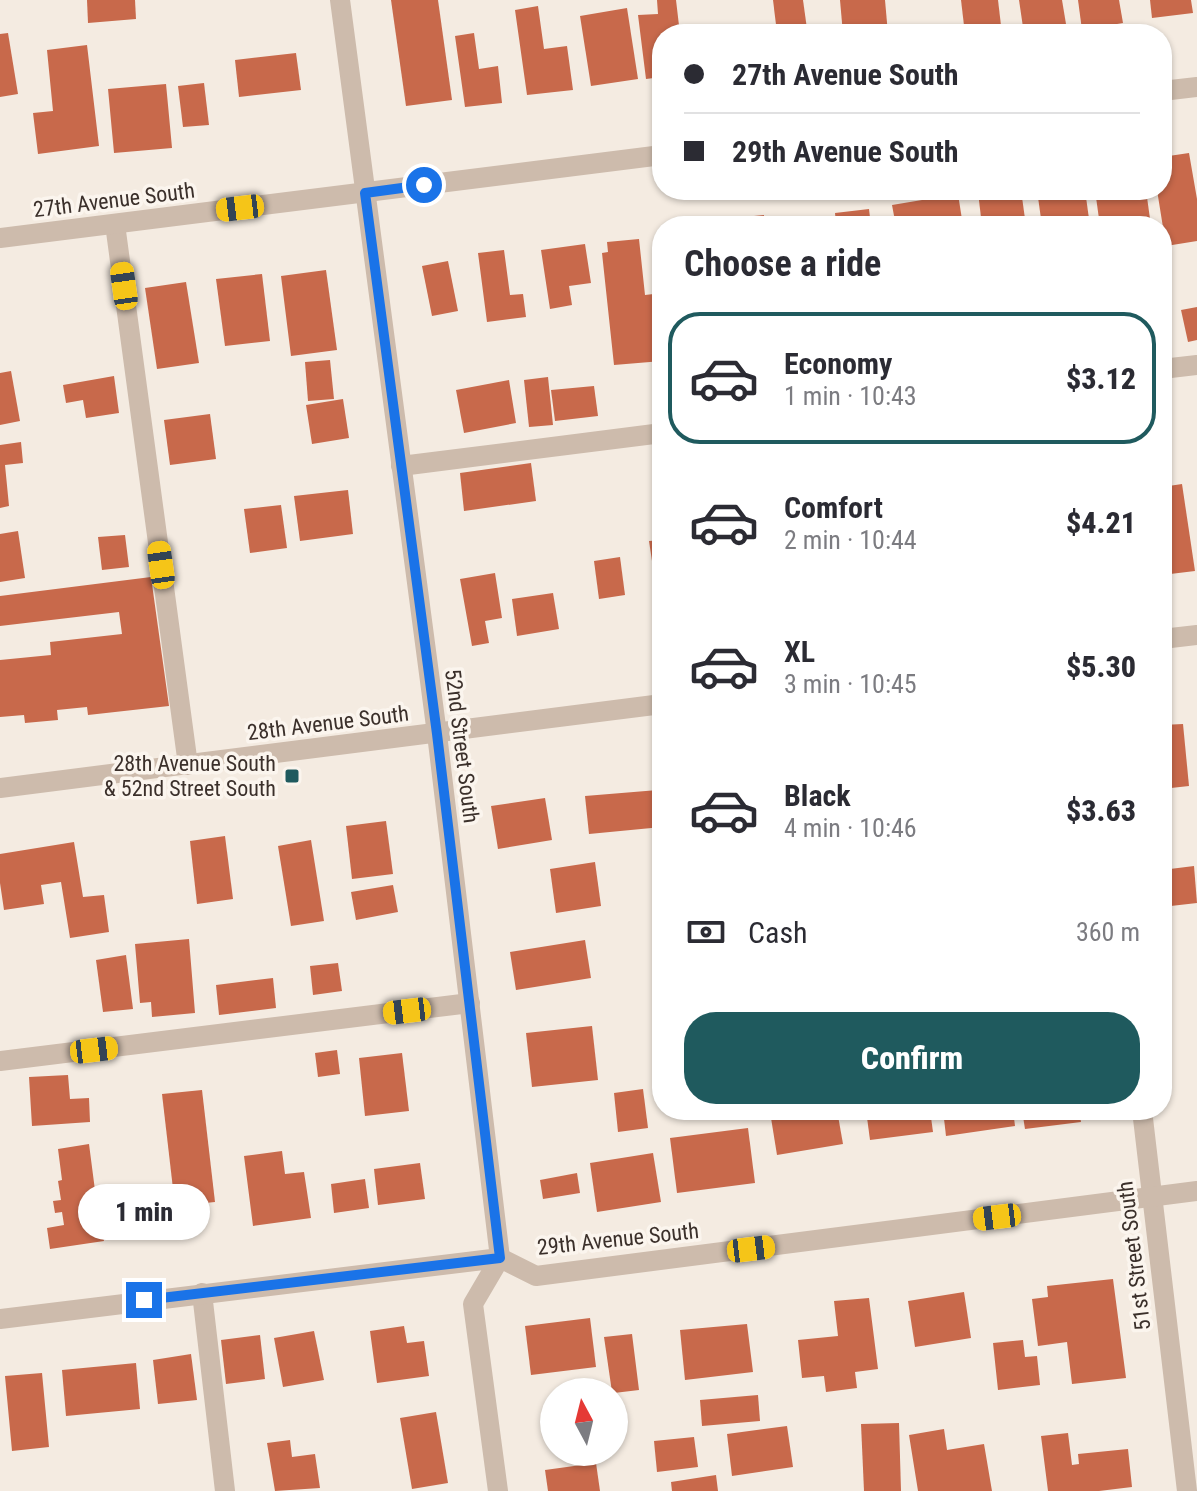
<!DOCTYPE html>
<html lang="en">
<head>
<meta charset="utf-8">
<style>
	:root { --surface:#fff; --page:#f7f7f7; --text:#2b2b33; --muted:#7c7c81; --line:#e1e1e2; --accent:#1f5a5e }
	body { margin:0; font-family:"Roboto Condensed",sans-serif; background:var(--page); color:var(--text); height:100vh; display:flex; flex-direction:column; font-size:30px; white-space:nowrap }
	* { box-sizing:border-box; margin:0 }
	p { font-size:26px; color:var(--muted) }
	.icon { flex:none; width:44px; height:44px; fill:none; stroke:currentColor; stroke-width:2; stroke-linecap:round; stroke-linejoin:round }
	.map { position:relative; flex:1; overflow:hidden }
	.sheet { position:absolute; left:652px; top:216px; width:520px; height:904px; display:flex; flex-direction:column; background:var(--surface); border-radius:32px; box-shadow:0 2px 6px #0004 }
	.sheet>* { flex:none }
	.hud { position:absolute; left:652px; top:24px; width:520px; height:176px; border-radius:32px; box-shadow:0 2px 6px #0004; display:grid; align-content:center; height:176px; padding:0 32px; background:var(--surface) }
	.needle { width:52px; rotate:353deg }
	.buttons { position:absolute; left:540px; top:1378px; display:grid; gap:16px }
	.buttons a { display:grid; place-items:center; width:88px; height:88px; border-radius:50%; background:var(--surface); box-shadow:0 2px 6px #0004; font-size:40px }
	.end { position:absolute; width:36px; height:36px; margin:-18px; border:10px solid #1a73e8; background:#fff; box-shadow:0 0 0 4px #fff }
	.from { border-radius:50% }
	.bubble { position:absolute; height:56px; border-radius:28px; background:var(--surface); box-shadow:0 2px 6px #0004; font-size:26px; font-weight:800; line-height:56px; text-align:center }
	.car { position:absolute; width:24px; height:48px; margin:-24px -12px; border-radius:10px; box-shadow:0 0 6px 2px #0007; background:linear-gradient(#f5c518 24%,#345 0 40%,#f5c518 0 76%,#345 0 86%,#f5c518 0) }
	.hud b { display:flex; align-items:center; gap:28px; height:76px; font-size:30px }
	.hud b+b { border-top:2px solid var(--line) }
	.hud i { width:20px; height:20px; background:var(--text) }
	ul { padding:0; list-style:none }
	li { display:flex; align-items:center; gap:24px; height:132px; margin:0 16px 12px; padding:0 16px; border:4px solid transparent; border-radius:32px }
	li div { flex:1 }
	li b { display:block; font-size:30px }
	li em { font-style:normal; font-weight:800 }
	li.active { border-color:var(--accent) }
	li>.icon { width:72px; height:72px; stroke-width:1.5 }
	h2 { padding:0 32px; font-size:36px; line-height:96px }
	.pay { display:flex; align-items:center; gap:20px; height:88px; padding:0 32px; font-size:30px }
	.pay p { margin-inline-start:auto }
	.primary-button { display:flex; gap:16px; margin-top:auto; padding:16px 32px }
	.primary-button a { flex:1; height:92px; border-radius:32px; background:var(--accent); color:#fff; font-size:32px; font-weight:800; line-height:92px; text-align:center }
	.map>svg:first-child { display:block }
	.building { fill:#c8694b }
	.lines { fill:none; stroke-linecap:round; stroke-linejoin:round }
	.minor { stroke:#cdbbac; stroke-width:20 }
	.route { stroke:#1a73e8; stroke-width:10 }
	.poi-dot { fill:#1f5a5e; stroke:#fbf5ee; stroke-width:3 }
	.labels { text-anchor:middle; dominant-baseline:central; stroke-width:7; stroke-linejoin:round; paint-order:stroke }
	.street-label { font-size:22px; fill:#3b302b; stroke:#fbf5ee }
	.poi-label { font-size:22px; fill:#3b302b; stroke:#fbf5ee; text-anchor:end }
</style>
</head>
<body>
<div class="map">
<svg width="1197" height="1491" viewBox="0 0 1197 1491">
	<rect width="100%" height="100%" fill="#f4ebe1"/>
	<g class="building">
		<path d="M87,0H135L136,19L88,23Z"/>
		<path d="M391,0H438L452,100L406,106Z"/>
		<path d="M657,0H676L680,34H662V77L646,79L638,15L658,14Z"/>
		<path d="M773,0H803L807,29L777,33Z"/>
		<path d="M840,0H885L888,34H843Z"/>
		<path d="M961,0H998L1002,34H965Z"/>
		<path d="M1019,0H1062L1067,30L1024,34Z"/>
		<path d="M1078,0H1119L1123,23L1082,30Z"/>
		<path d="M1150,0H1191L1193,13L1152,18Z"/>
		<path d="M538,6L544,49L567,46L573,90L527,95L515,10Z"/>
		<path d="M627,8L638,79L591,86L580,16Z"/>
		<path d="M8,33L18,94L0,97V34Z"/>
		<path d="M474,33L479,69L498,66L502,103L465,107L455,36Z"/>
		<path d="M87,45L99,146L38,154L33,113L53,111L47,50Z"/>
		<path d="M296,53L301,90L239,97L235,60Z"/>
		<path d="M204,83L209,125L183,127L178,86Z"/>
		<path d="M166,84L172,148L114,153L108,89Z"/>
		<path d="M1189,153L1197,199V241L1166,246L1157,190H1162V157Z"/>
		<path d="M996,190H1021L1026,226H982L978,192Z"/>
		<path d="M1037,190H1085L1090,226H1042Z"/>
		<path d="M1095,190H1146L1151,226H1100Z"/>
		<path d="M958,194L963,226H896L892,205Z"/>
		<path d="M869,209L871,226H827L836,223L835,213Z"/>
		<path d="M764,215L765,226H725L724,219Z"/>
		<path d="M639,239L645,295L662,293V361L614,365L602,253L608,252L607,242Z"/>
		<path d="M585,244L591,283L569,286L572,305L550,309L541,250Z"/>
		<path d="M504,250L510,295L523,294L526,317L487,322L478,253Z"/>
		<path d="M448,261L458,311L432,316L422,266Z"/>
		<path d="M326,270L337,350L291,356L281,276Z"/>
		<path d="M262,274L270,341L225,346L216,279Z"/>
		<path d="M186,282L199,363L157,369L145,288Z"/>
		<path d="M1197,307V340L1188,342L1181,310Z"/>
		<path d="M330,360L334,399L308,401L305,362Z"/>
		<path d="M11,371L20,421L0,425V373Z"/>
		<path d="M114,376L119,413L86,418L83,400L66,403L63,385Z"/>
		<path d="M548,377L553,425L529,427L524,380Z"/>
		<path d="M509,380L516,423L464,433L456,390Z"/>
		<path d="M594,386L598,416L555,421L551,390Z"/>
		<path d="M343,399L349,438L312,444L306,405Z"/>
		<path d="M210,414L216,459L170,465L164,420Z"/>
		<path d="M21,442L23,463L5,465L9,506L0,508V445Z"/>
		<path d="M531,463L536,501L464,511L460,473Z"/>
		<path d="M1182,484L1195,571L1162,575V487Z"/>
		<path d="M348,490L353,534L300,541L294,496Z"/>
		<path d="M281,505L287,548L250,553L244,509Z"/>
		<path d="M18,531L25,578L0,582V534Z"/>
		<path d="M125,535L129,567L102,570L98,537Z"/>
		<path d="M662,540V594H657L649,541Z"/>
		<path d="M620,557L625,595L599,599L594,561Z"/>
		<path d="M495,573L502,618L485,621L489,643L472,646L460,579Z"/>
		<path d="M151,577L169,706L88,715L87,707L57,710L58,720L25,723L24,715L0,717V660L51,655L50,642L122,634L119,612L0,626V596Z"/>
		<path d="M553,593L559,629L517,636L512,599Z"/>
		<path d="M1183,724L1189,786L1162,789V725Z"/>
		<path d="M658,790L662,827L589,834L585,796Z"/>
		<path d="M545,798L552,840L498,849L491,806Z"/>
		<path d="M386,821L393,874L352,879L346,826Z"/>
		<path d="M225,836L233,899L197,904L190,841Z"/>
		<path d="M311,840L324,921L291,926L278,846Z"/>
		<path d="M74,842L83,897L104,895L109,932L70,938L61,882L41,885L44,904L4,910L0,883V854Z"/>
		<path d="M595,862L601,906L556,913L550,869Z"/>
		<path d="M1194,866L1197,903L1162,907V870Z"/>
		<path d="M393,885L398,912L356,920L351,892Z"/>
		<path d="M189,939L195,1013L152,1017L151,1002L140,1003L135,944Z"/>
		<path d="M585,940L591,978L516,990L510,952Z"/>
		<path d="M126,955L133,1009L103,1012L96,960Z"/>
		<path d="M338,963L342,991L313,995L310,966Z"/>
		<path d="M273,978L276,1008L219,1015L216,985Z"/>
		<path d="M592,1026L598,1080L532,1087L526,1033Z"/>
		<path d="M337,1050L340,1074L318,1077L315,1053Z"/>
		<path d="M402,1053L409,1111L365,1116L359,1058Z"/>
		<path d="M68,1075L70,1099L89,1098L90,1122L32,1126L29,1077Z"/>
		<path d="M643,1089L648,1128L618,1132L614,1093Z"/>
		<path d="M202,1090L215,1202L175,1206L162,1094Z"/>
		<path d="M814,1110H837L843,1144L777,1155L771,1118Z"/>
		<path d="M866,1110H930L933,1132L870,1140Z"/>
		<path d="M943,1110H1013L1015,1126L946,1136Z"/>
		<path d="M1022,1110H1079L1081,1122L1025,1129Z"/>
		<path d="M748,1128L755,1183L677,1193L670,1138Z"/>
		<path d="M89,1144L96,1198L108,1196L110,1214L117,1212L119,1230L102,1232L104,1241L50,1249L47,1228L64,1225L62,1212L55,1213L53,1201L61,1200L58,1181L62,1180L58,1149Z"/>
		<path d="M282,1151L285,1174L304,1172L311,1218L253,1226L244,1156Z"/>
		<path d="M653,1153L661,1202L597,1212L590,1163Z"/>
		<path d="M420,1163L425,1199L378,1205L374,1169Z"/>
		<path d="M577,1173L580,1193L543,1199L540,1180Z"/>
		<path d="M365,1179L369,1208L334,1213L331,1184Z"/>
		<path d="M1113,1279L1126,1378L1072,1384L1067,1342L1038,1346L1032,1299L1048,1297L1047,1286Z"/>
		<path d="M964,1292L971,1338L915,1347L908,1301Z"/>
		<path d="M869,1298L878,1369L855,1372L857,1388L826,1392L824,1376L802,1378L798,1340L838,1336L834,1301Z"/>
		<path d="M590,1318L596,1367L531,1375L525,1326Z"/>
		<path d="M747,1324L753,1372L685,1380L680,1330Z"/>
		<path d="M404,1326L407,1343L424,1341L429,1376L377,1383L370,1331Z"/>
		<path d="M314,1331L324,1380L283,1387L274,1338Z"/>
		<path d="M632,1334L639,1390L614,1393L612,1392L604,1337Z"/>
		<path d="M260,1335L265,1379L226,1384L221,1340Z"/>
		<path d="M1023,1340L1025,1357L1037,1356L1040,1385L998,1390L993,1343Z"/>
		<path d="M191,1354L197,1400L158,1404L153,1360Z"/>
		<path d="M136,1363L140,1409L66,1416L62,1370Z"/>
		<path d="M42,1373L49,1447L12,1451L5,1376Z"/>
		<path d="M758,1395L760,1421L702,1426L700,1400Z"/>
		<path d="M436,1412L448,1483L412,1489L400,1418Z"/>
		<path d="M899,1423L901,1491H864L861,1424Z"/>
		<path d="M787,1426L793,1467L732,1476L727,1434Z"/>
		<path d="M944,1429L947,1450L984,1444L992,1491H918L909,1435Z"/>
		<path d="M1068,1433L1072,1465L1079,1464L1078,1454L1128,1449L1132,1487L1099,1491H1048L1041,1436Z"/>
		<path d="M694,1437L698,1467L657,1472L654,1441Z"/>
		<path d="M290,1440L292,1457L315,1454L320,1488L275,1491L267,1443Z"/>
		<path d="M596,1463L600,1491H548L545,1470Z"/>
		<path d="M716,1475L718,1491H672L671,1482Z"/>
	</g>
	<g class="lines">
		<g class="minor">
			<path d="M340,0L437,734L500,1258L473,1304L498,1491"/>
			<path d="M1162,91L1197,87"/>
			<path d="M115,224L188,765"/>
			<path d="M0,238L662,155"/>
			<path d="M1162,369L1197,365"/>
			<path d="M401,466L662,433"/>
			<path d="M1162,639L1197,635"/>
			<path d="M0,788L662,704"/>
			<path d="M0,1061L470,1003"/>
			<path d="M1142,1110L1187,1491"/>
			<path d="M202,1293L225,1491"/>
			<path d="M0,1319L500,1258L536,1276L1197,1191"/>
		</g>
	</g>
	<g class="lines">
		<path class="route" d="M144,1300L500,1258L437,734L365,193L424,185"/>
	</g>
	<rect class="poi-dot" x="284" y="768" width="16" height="16" rx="4"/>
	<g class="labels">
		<g class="street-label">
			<text transform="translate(114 200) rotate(-7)">27th Avenue South</text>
			<text transform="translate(328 723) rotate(-7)">28th Avenue South</text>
			<text transform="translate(462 746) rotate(83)">52nd Street South</text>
			<text transform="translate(618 1239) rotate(-6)">29th Avenue South</text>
			<text transform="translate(1134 1256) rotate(-97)">51st Street South</text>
		</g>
		<g class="poi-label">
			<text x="276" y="763">28th Avenue South<tspan x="276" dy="25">&amp; 52nd Street South</tspan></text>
		</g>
	</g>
</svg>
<div class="buttons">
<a><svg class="needle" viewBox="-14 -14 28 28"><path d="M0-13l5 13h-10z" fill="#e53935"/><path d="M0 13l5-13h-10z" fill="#7c7c81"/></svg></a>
</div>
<i class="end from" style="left:424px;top:185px"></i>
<i class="end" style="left:144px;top:1300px"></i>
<div class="bubble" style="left:78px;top:1184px;width:132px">1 min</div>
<i class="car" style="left:240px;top:208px;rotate:263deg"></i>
<i class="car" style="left:124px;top:286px;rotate:352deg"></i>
<i class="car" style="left:161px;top:565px;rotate:352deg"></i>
<i class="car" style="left:407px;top:1011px;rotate:263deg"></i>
<i class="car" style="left:94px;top:1050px;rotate:83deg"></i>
<i class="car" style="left:997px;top:1217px;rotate:263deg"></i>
<i class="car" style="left:751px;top:1249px;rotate:83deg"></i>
<div class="hud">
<b><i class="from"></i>27th Avenue South</b>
<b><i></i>29th Avenue South</b>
</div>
<section class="sheet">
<h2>Choose a ride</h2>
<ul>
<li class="active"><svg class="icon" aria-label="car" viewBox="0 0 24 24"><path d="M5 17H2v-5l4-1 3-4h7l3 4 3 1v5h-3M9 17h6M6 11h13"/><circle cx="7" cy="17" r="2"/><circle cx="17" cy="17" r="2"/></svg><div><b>Economy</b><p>1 min · 10:43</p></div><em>$3.12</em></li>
<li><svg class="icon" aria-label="car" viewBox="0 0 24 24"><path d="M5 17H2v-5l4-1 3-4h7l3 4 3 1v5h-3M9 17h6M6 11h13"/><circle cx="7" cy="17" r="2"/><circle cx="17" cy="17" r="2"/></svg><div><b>Comfort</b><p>2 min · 10:44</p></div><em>$4.21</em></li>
<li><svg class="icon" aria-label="car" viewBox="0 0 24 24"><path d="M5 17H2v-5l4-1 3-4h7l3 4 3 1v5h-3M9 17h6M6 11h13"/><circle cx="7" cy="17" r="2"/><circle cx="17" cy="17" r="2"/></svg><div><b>XL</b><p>3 min · 10:45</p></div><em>$5.30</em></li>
<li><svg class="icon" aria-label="car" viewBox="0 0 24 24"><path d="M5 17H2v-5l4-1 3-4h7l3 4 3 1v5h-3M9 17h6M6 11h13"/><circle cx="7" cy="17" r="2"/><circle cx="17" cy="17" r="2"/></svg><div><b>Black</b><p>4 min · 10:46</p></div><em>$3.63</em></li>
</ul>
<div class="pay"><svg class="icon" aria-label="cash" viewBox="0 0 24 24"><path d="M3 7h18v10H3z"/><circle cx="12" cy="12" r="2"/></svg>Cash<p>360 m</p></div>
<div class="primary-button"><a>Confirm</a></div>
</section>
</div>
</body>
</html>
